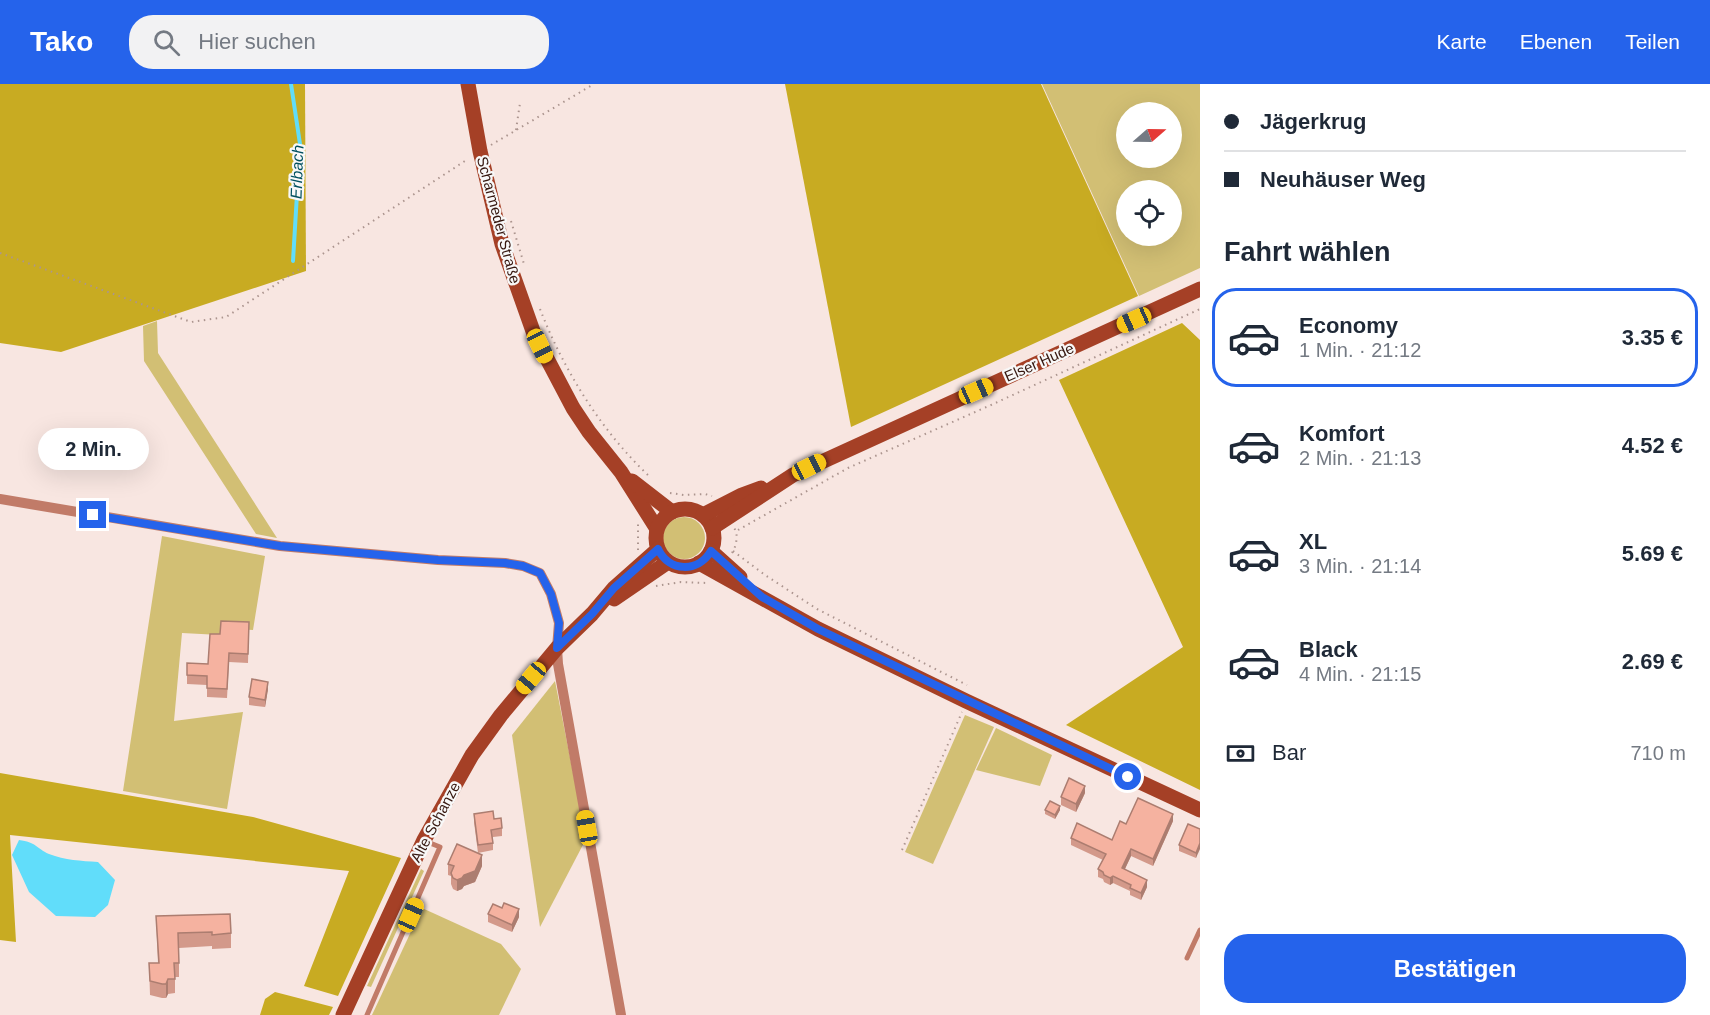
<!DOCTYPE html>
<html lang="de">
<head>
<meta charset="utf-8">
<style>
	:root { --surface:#fff; --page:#f2f2f3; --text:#1f2937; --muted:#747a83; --line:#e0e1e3; --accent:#2563eb }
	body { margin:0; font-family:Helvetica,sans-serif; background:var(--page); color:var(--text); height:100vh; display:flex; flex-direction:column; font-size:22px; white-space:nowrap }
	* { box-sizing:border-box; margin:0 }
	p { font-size:20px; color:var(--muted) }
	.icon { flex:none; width:33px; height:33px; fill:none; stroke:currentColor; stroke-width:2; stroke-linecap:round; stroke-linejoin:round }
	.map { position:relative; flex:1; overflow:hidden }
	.drawer { display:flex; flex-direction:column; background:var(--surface); width:510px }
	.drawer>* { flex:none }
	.banner { display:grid; align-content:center; height:132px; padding:0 24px; background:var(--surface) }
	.needle { width:39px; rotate:70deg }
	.controls { position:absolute; left:1116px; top:18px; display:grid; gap:12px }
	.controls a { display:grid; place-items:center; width:66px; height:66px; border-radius:50%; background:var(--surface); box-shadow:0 6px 24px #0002; font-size:30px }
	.end { position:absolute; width:27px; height:27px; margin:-14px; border:8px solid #2563eb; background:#fff; box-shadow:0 0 0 3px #fff }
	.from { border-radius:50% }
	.bubble { position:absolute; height:42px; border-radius:21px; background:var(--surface); box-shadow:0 6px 24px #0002; font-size:20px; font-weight:700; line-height:42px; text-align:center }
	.car { position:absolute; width:18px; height:36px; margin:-18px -9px; border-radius:8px; box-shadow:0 0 4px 2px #0007; background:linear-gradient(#f5c518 24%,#345 0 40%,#f5c518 0 76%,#345 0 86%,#f5c518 0) }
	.banner b { display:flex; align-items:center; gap:21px; height:57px; font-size:22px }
	.banner b+b { border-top:2px solid var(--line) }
	.banner i { width:15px; height:15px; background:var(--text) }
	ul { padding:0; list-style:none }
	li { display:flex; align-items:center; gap:18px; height:99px; margin:0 12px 9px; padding:0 12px; border:3px solid transparent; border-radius:24px }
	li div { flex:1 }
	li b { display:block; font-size:22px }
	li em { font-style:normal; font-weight:700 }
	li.active { border-color:var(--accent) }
	li>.icon { width:54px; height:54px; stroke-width:1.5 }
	h2 { padding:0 24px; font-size:27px; line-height:72px }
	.pay { display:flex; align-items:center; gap:15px; height:66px; padding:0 24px; font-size:22px }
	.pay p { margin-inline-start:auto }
	.cta { display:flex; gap:12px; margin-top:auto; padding:12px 24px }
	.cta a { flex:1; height:69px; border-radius:24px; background:var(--accent); color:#fff; font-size:24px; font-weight:700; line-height:69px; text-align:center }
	header { display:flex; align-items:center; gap:36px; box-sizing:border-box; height:84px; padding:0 30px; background:var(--accent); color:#fff }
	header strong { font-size:28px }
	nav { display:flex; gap:33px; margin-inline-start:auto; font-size:21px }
	.search { width:420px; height:54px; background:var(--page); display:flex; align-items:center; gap:15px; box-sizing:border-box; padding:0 21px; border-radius:24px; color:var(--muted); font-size:22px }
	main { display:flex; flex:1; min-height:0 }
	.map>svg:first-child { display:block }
	.green { fill:#d2bf74; fill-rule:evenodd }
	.forest { fill:#c8ab22 }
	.water { fill:#61ddfa }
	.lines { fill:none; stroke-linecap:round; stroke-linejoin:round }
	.stream { stroke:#61ddfa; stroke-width:4 }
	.path { stroke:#ac958f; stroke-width:2; stroke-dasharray:1.5 4.5; stroke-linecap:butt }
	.lane { stroke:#c17b68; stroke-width:5 }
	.street { stroke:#c17b68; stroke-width:10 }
	.secondary { stroke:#a54026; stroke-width:15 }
	.wall { fill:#d3998a }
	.shaded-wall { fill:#ac7d70 }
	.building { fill:#f5b2a0; stroke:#ac7d70; stroke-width:1.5 }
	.route { stroke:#2563eb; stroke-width:8 }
	.labels { text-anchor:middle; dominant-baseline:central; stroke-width:4.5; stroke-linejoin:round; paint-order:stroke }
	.street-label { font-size:15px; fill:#36170f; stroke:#f8f8f8 }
	.water-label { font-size:16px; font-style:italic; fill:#01505f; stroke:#f8f8f8 }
</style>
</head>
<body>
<header>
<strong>Tako</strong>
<div class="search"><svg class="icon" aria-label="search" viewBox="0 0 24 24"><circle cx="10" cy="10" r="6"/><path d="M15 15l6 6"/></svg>Hier suchen</div>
<nav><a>Karte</a><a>Ebenen</a><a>Teilen</a></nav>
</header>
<main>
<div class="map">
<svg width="1200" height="931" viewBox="0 0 1200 931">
	<rect width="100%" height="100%" fill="#f8e6e1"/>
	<g class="green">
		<path d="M1042,0H1200V184L1139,212ZM1126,28H1172V74H1126ZM1126,106H1172V152H1126Z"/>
		<path d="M157,237L158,269L277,454L256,450L144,277L143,242Z"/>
		<circle cx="684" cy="454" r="21"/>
		<path d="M162,452L265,472L253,546L220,544V551L182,549L174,637L243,628L227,725L123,707Z"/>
		<path d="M555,597L586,755L540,843L512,651Z"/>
		<path d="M965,631L994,643L933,780L905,768Z"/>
		<path d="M996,644L1052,671L1040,702L976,686Z"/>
		<path d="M421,785L424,787L371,903L367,902Z"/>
		<path d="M422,824L501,860L521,885L499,931H372Z"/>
	</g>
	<g class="forest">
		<path d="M0,0H305L306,187L61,268L0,259Z"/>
		<path d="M785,0H1041L1138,212L851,343Z"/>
		<path d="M1182,239L1200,256V706L1066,641L1183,563L1059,296Z"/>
		<path d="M0,689L253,733L401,774L338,912L304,902L349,787L10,751L16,858L0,856Z"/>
		<path d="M275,908L333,923L329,931H260L265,915Z"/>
	</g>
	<path class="water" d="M19,756C36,758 36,764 49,770C65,776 81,777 98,778L115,796L108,821L95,833L56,832L29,808L12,771Z"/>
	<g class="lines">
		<path class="stream" d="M291,0L300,60L293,177"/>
		<g class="path">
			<path d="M516,46L520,19"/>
			<path d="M491,61L594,0"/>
			<path d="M511,137L524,180"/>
			<path d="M0,169L191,238L226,233L468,75"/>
			<path d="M540,225C564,287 602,348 650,393"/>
			<path d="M670,409L684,411L705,410L712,412"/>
			<path d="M738,446L848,384L991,321L1200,225"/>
			<path d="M638,466V439"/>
			<path d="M733,467L765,491L817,525L967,601"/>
			<path d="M732,469C736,463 739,450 734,444"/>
			<path d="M656,502L681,498L707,499"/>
			<path d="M902,766L962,628"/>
		</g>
		<g class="lane">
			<path d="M1187,874L1200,846"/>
			<path d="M367,931L440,763L425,757"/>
		</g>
		<path class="street" d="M0,415L280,462L438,476L505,479L523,482L540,489L551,510L559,539L557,564L558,580L621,931"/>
		<g class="secondary">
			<path d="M468,0L480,67L502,160L534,250L573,324L589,348L621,388L657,445"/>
			<path d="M632,397L672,428"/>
			<circle cx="685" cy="454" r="29"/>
			<path d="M703,431L742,411L761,404"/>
			<path d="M712,444L793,391L1200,205"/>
			<path d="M711,467L740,493"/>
			<path d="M699,479L818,545L966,617L1200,726"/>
			<path d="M614,515L668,478"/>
			<path d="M343,931L424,756L472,671L501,631L557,564L592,530L614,504L658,465"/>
		</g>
	</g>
	<g class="wall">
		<path d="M249,538L248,579L229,578L227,614L207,613V601L187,600V579L208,580L220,550Z"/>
		<path d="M268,605L265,623L249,621V613Z"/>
		<path d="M1085,709L1076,728L1061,721V713Z"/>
		<path d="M1045,726H1060L1055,735L1045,730Z"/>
		<path d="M474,730L494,735L502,744V752L493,753V766L478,769L474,738Z"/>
		<path d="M1173,737L1153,782L1131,772L1125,785L1147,803L1141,816L1130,811V807L1113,799L1110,801L1104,798L1103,795L1098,793V785L1103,776L1071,761V754L1112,756L1126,740Z"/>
		<path d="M1200,745L1196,774L1179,767V761Z"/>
		<path d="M448,780L482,782L475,798L464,802L462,805L457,807L453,805L451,800V792L448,791Z"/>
		<path d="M488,830L519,833L512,848L488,838Z"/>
		<path d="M156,832L231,849V864L212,865V862L179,864V893H175V909L168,910L166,914H162L150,911L149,879H158Z"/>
	</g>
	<g class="shaded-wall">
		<path d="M268,598V605L265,623V616Z"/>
		<path d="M1085,702V709L1076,728V720Z"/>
		<path d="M1060,722V726L1055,735V731Z"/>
		<path d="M1173,730V737L1153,782V775Z"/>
		<path d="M1200,759V765L1196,774V769Z"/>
		<path d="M1131,765V772L1122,791V784Z"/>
		<path d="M482,771V782L475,798L464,802L462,805L457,807V796L464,791Z"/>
		<path d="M1113,792V799L1110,801V794Z"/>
		<path d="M1147,796V803L1141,816V809Z"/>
		<path d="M519,825V833L512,848V841Z"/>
		<path d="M168,895V910L166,914V900Z"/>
	</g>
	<g class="building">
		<path d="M221,537L249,538L248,570L229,569L227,605L207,604V592L187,591V579L208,580L210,550H220Z"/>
		<path d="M252,595L268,598L265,616L249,613Z"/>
		<path d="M1069,694L1085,702L1076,720L1061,713Z"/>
		<path d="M1138,714L1173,730L1153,775L1131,765L1122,784L1147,796L1141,809L1130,804L1131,801L1113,792L1110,794L1104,791L1103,788L1098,785L1106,770L1071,754L1077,739L1112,756L1120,737L1126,740Z"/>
		<path d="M1050,717L1060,722L1055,731L1045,726Z"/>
		<path d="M493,727L494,735L501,734L502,744L491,746L493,759L478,761L474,730Z"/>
		<path d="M1188,740L1200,745V759L1196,769L1179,761Z"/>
		<path d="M457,760L482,771L475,787L464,791L462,794L457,796L453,794L451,789L454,782L448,780Z"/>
		<path d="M504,819L519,825L512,841L488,830L493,820L502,824Z"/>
		<path d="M230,830L231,849L212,851V848L178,849L179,879H174L175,895H168L166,900H162L150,897L149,879H159L156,832Z"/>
	</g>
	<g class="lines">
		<path class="route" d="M93,431L280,462L438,476L505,479L523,482L540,489L551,510L559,539L557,564L592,530L614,504L658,465C669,488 698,489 711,467L762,513L818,545L1128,693"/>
	</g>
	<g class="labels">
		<g class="street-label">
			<text transform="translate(499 136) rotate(75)">Scharmeder Straße</text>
			<text transform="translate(1039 278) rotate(-24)">Elser Hude</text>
			<text transform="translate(435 738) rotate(-62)">Alte Schanze</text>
		</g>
		<g class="water-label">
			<text transform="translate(297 88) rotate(-88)">Erlbach</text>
		</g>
	</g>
</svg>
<div class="controls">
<a><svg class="needle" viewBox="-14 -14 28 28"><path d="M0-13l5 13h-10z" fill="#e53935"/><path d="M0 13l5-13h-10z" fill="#747a83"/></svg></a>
<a><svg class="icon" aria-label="locate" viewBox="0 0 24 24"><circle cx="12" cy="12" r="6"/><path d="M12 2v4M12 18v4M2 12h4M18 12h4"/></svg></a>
</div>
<i class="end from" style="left:1128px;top:693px"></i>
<i class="end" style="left:93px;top:431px"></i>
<div class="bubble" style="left:38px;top:344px;width:111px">2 Min.</div>
<i class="car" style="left:1134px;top:236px;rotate:246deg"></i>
<i class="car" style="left:540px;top:262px;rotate:154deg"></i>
<i class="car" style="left:976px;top:307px;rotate:66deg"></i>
<i class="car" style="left:809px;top:383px;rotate:64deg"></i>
<i class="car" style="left:531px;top:594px;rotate:220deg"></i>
<i class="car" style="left:587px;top:744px;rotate:350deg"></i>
<i class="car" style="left:411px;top:831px;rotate:24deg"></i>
</div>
<section class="drawer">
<div class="banner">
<b><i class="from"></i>Jägerkrug</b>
<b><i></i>Neuhäuser Weg</b>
</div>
<h2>Fahrt wählen</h2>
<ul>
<li class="active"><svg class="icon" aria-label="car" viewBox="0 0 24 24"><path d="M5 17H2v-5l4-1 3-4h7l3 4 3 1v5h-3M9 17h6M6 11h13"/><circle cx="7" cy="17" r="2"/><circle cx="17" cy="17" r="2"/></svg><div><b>Economy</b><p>1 Min. · 21:12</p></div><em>3.35 €</em></li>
<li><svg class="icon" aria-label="car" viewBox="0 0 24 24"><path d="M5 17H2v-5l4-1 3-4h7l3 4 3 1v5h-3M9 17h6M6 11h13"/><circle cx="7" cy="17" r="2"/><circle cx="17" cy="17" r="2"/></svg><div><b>Komfort</b><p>2 Min. · 21:13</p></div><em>4.52 €</em></li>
<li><svg class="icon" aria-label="car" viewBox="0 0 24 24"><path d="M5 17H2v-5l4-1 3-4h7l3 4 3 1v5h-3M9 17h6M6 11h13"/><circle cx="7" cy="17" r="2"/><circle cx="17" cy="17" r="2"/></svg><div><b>XL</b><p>3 Min. · 21:14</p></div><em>5.69 €</em></li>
<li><svg class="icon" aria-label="car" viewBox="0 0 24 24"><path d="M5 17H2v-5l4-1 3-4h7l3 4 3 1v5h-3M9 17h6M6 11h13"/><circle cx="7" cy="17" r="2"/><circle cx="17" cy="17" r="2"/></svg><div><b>Black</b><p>4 Min. · 21:15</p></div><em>2.69 €</em></li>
</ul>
<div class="pay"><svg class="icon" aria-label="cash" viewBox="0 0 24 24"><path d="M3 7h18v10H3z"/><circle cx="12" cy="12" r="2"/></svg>Bar<p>710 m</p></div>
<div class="cta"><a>Bestätigen</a></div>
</section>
</main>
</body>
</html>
